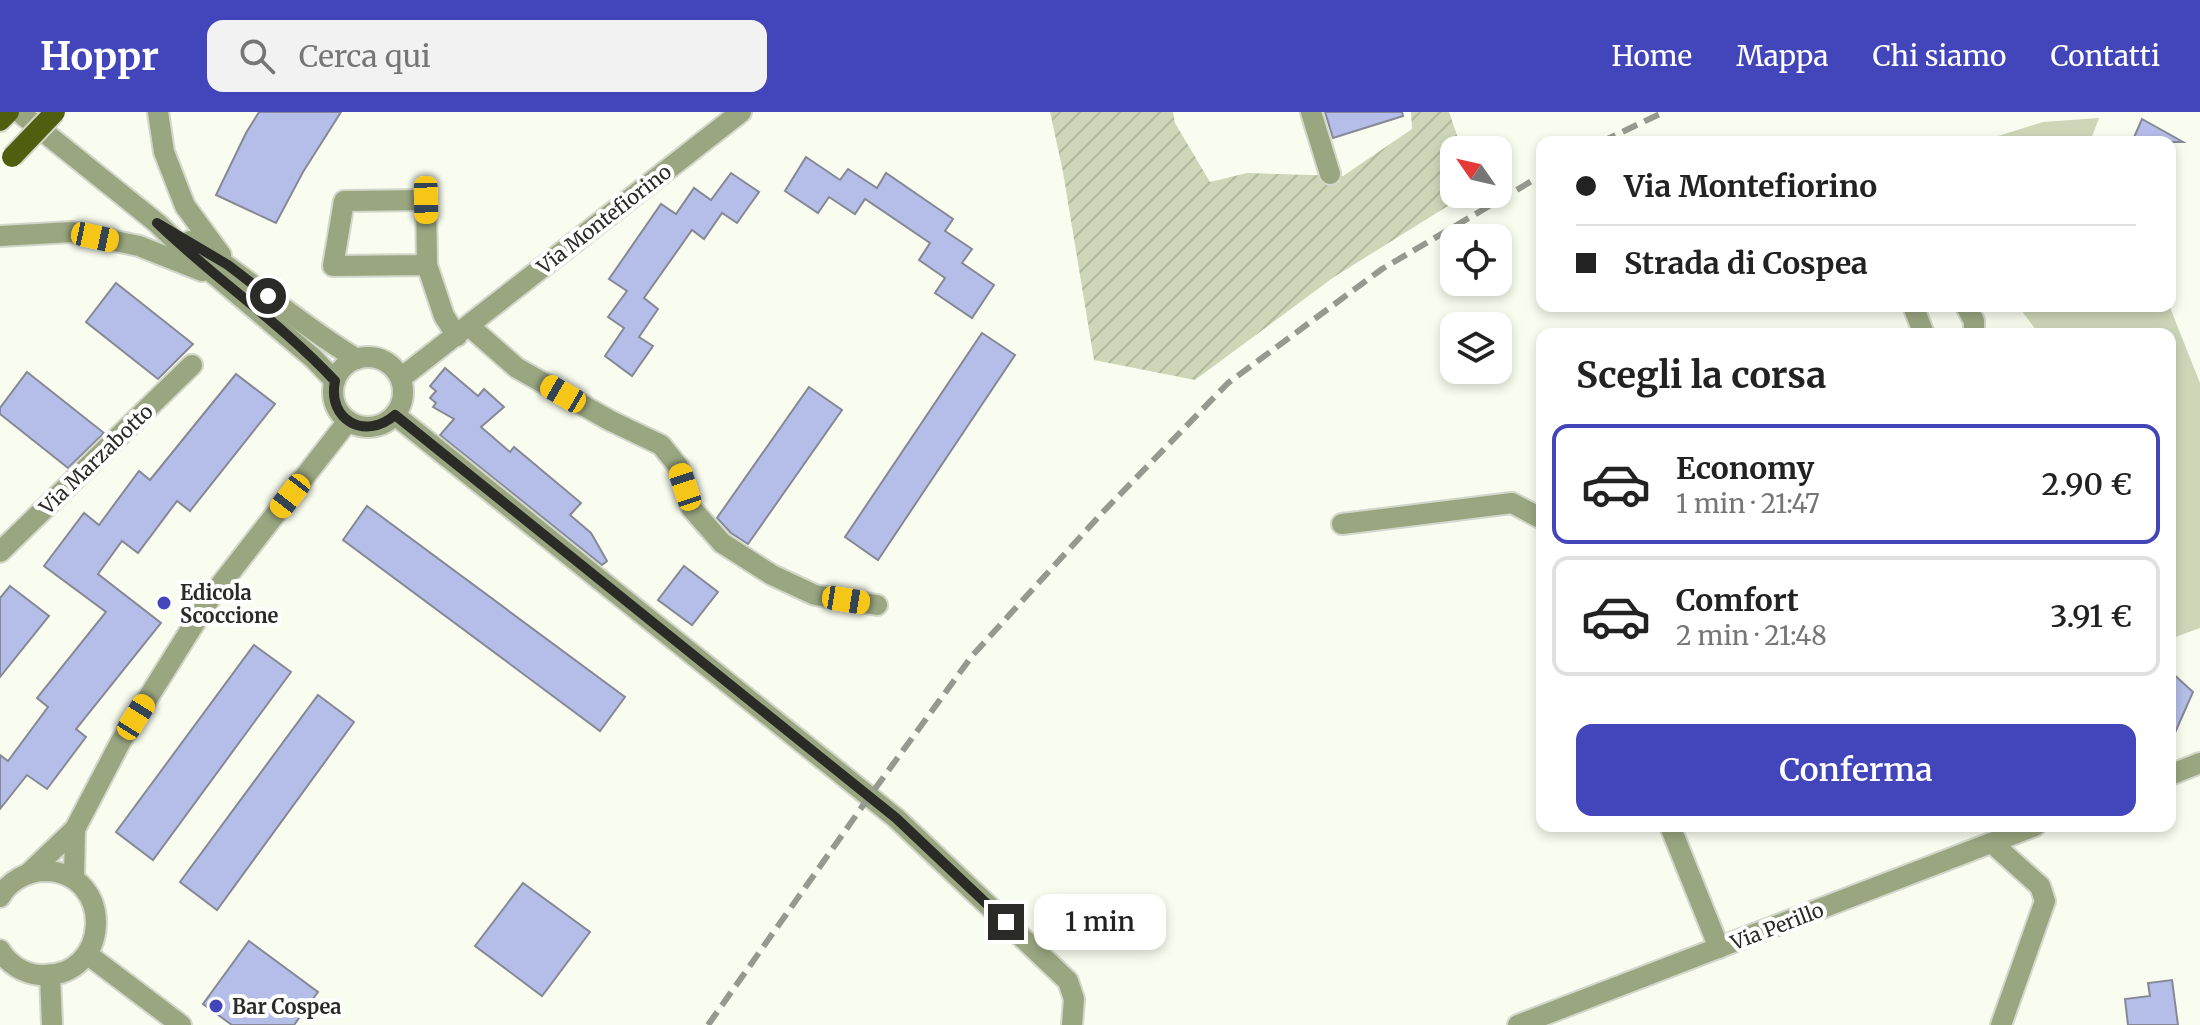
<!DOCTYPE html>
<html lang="it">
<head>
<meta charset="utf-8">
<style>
	:root { --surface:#fff; --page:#f2f2f2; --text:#222; --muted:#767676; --line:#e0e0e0; --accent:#4345bb }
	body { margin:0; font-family:Merriweather,serif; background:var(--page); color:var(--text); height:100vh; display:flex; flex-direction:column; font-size:30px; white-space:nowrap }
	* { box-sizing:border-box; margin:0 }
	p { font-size:26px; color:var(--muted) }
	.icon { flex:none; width:44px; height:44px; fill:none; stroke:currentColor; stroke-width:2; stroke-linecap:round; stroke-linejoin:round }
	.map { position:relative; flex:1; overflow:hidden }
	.drawer { position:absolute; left:1536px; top:216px; width:640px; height:504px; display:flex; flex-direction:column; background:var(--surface); border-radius:16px; box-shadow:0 4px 12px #0003 }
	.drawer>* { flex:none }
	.hud { position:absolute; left:1536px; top:24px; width:640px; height:176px; border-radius:16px; box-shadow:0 4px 12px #0003; display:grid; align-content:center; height:176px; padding:0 40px; background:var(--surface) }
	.needle { width:52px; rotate:304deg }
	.controls { position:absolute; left:1440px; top:24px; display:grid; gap:16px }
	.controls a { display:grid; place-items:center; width:72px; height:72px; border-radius:16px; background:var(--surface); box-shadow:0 4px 12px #0003; font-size:40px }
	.end { position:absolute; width:36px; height:36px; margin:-18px; border:10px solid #2a2b26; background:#fff; box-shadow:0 0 0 4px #fff }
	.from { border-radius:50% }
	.bubble { position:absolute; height:56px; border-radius:16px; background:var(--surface); box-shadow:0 4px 12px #0003; font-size:26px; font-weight:600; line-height:56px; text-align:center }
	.car { position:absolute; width:24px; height:48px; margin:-24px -12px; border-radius:10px; box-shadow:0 0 6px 2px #0007; background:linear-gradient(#f5c518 24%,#345 0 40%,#f5c518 0 76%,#345 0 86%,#f5c518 0) }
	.hud b { display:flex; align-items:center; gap:28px; height:76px; font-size:30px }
	.hud b+b { border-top:2px solid var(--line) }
	.hud i { width:20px; height:20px; background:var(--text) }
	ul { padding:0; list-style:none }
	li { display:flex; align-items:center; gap:24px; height:120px; margin:0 16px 12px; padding:0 24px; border:4px solid var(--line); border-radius:16px }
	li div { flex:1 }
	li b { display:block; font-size:30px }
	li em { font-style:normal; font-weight:600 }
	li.current { border-color:var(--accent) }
	li>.icon { width:72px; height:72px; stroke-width:1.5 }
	h2 { padding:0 40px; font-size:36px; line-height:96px }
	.primary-button { display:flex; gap:16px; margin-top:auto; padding:16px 40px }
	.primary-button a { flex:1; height:92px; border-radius:16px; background:var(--accent); color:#fff; font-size:32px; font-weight:600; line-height:92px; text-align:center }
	header { display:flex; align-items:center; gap:48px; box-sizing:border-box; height:112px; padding:0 40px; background:var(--accent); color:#fff }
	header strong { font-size:38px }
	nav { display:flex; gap:44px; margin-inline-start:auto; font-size:28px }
	.search { width:560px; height:72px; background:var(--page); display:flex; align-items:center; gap:20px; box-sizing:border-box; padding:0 28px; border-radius:16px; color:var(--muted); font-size:30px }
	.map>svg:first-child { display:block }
	.park { fill:#cdd7b8 }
	.garden { fill:url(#garden-furrows) }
	.building { fill:#b5bee9; stroke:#868995; stroke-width:2 }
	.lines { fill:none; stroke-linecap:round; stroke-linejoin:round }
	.minor-casing { stroke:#d3d7cb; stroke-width:24 }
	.major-casing { stroke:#d3d7cb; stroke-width:24 }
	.minor { stroke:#9aa680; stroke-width:20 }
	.major { stroke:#4e600f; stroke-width:20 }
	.rail { stroke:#96998f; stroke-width:6; stroke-dasharray:16 8; stroke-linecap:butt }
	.major-bridge-casing { stroke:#d3d7cb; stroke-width:24; stroke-linecap:butt }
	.major-bridge { stroke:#4e600f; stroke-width:20 }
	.route { stroke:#2a2b26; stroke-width:10 }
	.poi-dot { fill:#4345bb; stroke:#fff; stroke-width:3 }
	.labels { text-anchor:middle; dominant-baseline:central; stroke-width:8; stroke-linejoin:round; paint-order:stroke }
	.street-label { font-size:20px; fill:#2a2b26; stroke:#fff }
	.poi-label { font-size:20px; font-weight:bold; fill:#2a2b26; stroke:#fff; text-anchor:start }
</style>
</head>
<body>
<header>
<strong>Hoppr</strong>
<div class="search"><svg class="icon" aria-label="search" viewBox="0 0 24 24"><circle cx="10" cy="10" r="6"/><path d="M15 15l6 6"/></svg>Cerca qui</div>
<nav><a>Home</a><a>Mappa</a><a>Chi siamo</a><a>Contatti</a></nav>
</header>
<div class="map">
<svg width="2200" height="913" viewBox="0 0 2200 913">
	<defs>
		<pattern id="garden-furrows" width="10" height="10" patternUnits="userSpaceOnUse" patternTransform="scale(2)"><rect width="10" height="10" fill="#cdd7b8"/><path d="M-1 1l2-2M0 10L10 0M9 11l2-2" fill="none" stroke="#b0b99e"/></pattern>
	</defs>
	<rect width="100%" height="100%" fill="#f8fdef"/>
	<g class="park">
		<path d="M2099,6L2090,30H1979L2043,10Z"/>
		<path d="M2170,147L2171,198L2200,271V516L2170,527V222H2039L2018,194H2170Z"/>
	</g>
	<path class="garden" d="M1050,0H1173L1175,11L1210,70L1247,61L1343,64L1412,17L1411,0H1449L1462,38H1454V82H1467L1334,165L1195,268L1094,248L1063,60Z"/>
	<g class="building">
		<path d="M259,0H341L303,60L276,111L216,83L246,21Z"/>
		<path d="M1325,0H1402L1403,4L1333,26Z"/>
		<path d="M2142,7L2183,30H2132Z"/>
		<path d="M806,45L840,68L848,57L877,76L886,61L953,107L945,119L972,137L962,151L994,173L972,206L935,181L945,166L919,148L930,131L865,87L855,102L829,85L818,101L785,79Z"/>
		<path d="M731,61L759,80L737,111L722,101L704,127L692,118L644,186L658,197L639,225L653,234L632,264L605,244L624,216L608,205L627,179L609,167L661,92L676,102L694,76L711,88Z"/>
		<path d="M116,171L193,232L158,267L86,210Z"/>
		<path d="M982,221L1015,243L878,448L845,425Z"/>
		<path d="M445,256L478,284L484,277L504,295L481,315L510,340L514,335L581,391L570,403L591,421L607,449L602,453L440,323L454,307L433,295L436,291L430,286L436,279L430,274Z"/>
		<path d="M27,260L104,321L68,356L0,302V296Z"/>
		<path d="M236,262L275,292L190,399L177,389L138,441L122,429L98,462L161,511L76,617L86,625L47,677L27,663L0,697V643L8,649L48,595L37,586L106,500L44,454L84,401L99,413L139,359L150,368Z"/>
		<path d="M809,275L842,298L748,432L731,421L717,406Z"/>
		<path d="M367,394L625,585L600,619L343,428Z"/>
		<path d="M684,454L718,480L692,513L658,488Z"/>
		<path d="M10,474L49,504L0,565V486Z"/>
		<path d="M254,533L291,560L153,748L116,720Z"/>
		<path d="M2170,559L2193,580L2170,632Z"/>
		<path d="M318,583L354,610L217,798L180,770Z"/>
		<path d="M523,771L590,820L542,884L475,834Z"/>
		<path d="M249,829L318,880L294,913H232L203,892Z"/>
		<path d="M2172,868L2178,913H2128L2125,887L2150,884L2148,871Z"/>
	</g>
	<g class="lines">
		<defs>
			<g id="minor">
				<path d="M19,0L157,111L182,135L313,246L335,269"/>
				<path d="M158,0L164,40L185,94L221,143"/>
				<path d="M1311,0L1330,62"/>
				<path d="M0,124L72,120L139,134L202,159"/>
				<path d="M190,129C248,165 298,212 357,247"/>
				<path d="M427,153L333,154L344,89L426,88L427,153L444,204L457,224"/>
				<path d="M1913,194L1924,222"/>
				<path d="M1966,194L1974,209V222"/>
				<path d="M469,214L517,256L609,308L661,333L678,354L692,397L722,431L772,463L815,483L877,493"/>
				<circle cx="368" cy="280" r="35"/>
				<path d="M401,266L741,0"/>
				<path d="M395,303L896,706L1068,869L1074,887L1072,913"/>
				<path d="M1342,412L1512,391L1542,407"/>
				<path d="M0,440L192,253"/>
				<path d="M2170,663L2200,651"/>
				<path d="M1670,714L1719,836"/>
				<path d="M1992,731L2040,774L2045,789L2001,913"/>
				<path d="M28,762L75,717L121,629L211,485L348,309"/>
				<path d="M74,767L75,717"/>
				<path d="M0,785C9,769 27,759 46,759C115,761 112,867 40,863C24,862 8,852 0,838"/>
				<path d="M87,842L181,913"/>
				<path d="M50,864L52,913"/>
				<path d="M1518,913L2035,714"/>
			</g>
			<path id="major" d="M0,9L9,0"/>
		</defs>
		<use href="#minor" class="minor-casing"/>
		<use href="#major" class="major-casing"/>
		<use href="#minor" class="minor"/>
		<use href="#major" class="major"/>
		<g class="rail">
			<path d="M1601,30L1664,0"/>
			<path d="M708,913L869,685L972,544L1102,401L1228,271L1382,157L1542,63"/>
		</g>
		<defs>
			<path id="major-bridge" d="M12,45L55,0"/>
		</defs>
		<use href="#major-bridge" class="major-bridge-casing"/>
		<use href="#major-bridge" class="major-bridge"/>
	</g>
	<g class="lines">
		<path class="route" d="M268,184L228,153L157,111C214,166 281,211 335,269C327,308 365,329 395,303L896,706L1006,810"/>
	</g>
	<g class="poi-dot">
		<circle cx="164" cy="491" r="8"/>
		<circle cx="216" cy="894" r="8"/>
	</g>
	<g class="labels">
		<g class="street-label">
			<text transform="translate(604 107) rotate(-38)">Via Montefiorino</text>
			<text transform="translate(96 347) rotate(-44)">Via Marzabotto</text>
			<text transform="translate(1777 814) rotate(-21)">Via Perillo</text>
		</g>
		<g class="poi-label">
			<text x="180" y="480">Edicola<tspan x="180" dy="23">Scoccione</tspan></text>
			<text x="232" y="894">Bar Cospea</text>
		</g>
	</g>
</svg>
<div class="controls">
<a><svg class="needle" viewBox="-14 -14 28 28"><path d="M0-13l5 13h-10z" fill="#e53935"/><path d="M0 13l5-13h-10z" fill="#767676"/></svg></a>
<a><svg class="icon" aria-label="locate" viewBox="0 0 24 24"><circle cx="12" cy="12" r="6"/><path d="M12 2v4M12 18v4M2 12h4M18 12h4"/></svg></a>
<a><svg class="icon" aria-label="layers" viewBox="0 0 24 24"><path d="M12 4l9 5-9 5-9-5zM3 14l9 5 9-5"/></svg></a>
</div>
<i class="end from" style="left:268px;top:184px"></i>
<i class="end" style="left:1006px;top:810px"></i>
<div class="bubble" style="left:1034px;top:782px;width:132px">1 min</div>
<i class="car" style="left:426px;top:88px;rotate:179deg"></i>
<i class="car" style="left:95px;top:125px;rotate:102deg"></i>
<i class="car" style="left:563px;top:282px;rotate:300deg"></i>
<i class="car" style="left:685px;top:375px;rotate:342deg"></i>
<i class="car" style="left:290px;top:384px;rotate:218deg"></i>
<i class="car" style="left:846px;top:488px;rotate:99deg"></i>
<i class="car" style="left:136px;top:605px;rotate:32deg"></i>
<div class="hud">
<b><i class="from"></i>Via Montefiorino</b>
<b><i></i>Strada di Cospea</b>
</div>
<section class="drawer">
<h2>Scegli la corsa</h2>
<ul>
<li class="current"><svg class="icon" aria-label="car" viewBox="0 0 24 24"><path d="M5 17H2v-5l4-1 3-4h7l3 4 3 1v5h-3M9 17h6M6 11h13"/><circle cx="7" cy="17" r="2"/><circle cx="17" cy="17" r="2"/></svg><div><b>Economy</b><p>1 min · 21:47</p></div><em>2.90 €</em></li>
<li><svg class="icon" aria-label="car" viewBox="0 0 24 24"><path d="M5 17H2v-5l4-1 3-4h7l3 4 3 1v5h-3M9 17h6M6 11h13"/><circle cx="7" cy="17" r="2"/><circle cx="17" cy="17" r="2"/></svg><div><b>Comfort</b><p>2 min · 21:48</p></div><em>3.91 €</em></li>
</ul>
<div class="primary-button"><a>Conferma</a></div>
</section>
</div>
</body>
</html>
